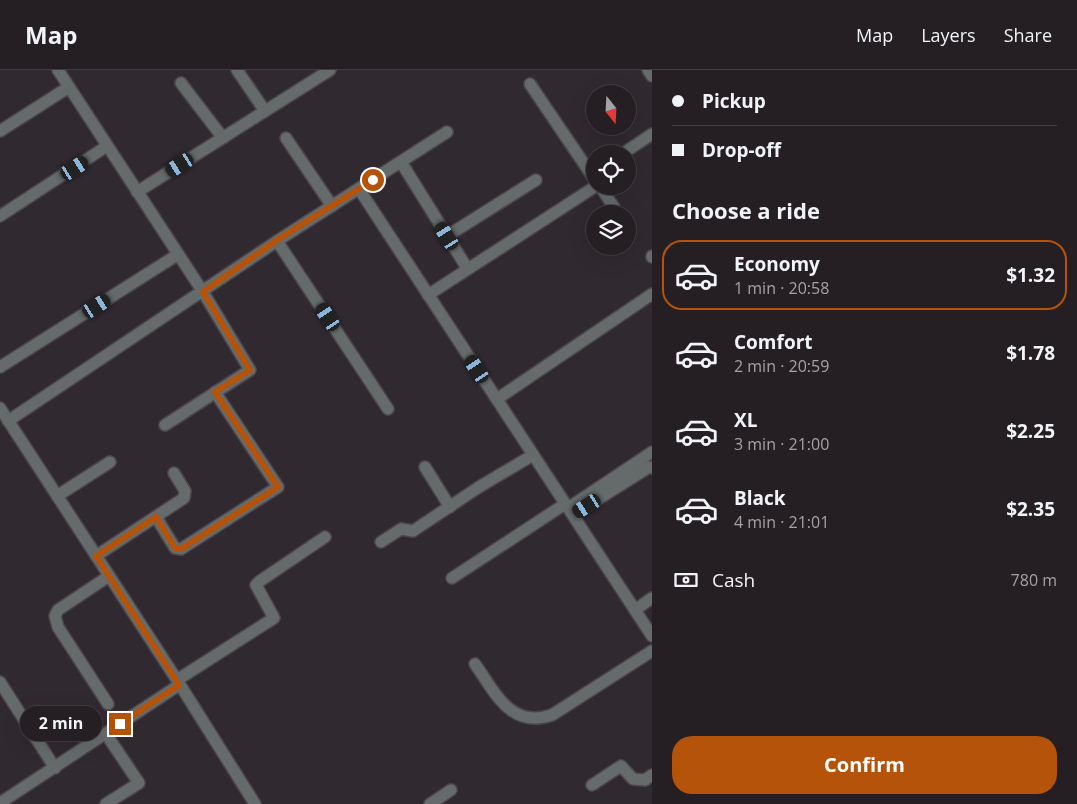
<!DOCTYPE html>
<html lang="en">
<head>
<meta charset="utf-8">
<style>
	:root { --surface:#251f24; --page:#312c31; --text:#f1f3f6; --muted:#a3a2a6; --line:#423d41; --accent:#b45309 }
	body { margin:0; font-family:"Open Sans",sans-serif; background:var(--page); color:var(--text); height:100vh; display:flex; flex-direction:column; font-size:19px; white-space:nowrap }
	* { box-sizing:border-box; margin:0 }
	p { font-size:16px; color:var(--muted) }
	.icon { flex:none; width:28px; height:28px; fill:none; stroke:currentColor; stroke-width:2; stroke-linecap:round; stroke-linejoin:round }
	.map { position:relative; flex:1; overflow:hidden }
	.sheet { display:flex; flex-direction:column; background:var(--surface); width:425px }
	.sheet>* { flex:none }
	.hud { display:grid; align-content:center; height:110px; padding:0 20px; background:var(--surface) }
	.needle { width:32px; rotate:162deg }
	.buttons { position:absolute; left:586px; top:15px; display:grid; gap:10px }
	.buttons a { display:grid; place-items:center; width:50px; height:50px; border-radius:50%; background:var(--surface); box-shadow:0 5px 20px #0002,0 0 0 1px var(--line); font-size:25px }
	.end { position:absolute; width:22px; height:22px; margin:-11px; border:6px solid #b45309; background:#fff; box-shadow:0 0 0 2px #fff }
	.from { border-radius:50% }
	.bubble { position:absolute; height:35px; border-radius:18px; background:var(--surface); box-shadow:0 5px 20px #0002,0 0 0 1px var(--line); font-size:16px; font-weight:700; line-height:35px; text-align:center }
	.car { position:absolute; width:15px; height:30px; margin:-15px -8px; border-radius:6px; box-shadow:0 0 4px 1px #0007; background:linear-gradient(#222 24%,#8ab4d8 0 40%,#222 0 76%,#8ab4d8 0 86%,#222 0) }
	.hud b { display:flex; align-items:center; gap:18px; height:48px; font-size:19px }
	.hud b+b { border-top:1px solid var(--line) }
	.hud i { width:12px; height:12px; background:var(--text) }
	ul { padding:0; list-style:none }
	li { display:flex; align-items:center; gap:15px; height:70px; margin:0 10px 8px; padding:0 10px; border:2px solid transparent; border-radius:20px }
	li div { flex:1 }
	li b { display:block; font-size:19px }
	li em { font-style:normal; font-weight:700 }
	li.current { border-color:var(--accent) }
	li>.icon { width:45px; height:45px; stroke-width:1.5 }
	h2 { padding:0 20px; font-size:22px; line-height:60px }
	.pay { display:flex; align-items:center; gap:12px; height:55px; padding:0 20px; font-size:19px }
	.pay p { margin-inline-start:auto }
	.button { display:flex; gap:10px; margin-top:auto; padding:10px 20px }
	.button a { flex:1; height:58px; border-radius:20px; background:var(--accent); color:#fff; font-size:20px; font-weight:700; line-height:58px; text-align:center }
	header { display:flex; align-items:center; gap:30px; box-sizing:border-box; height:70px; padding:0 25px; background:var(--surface); border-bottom:1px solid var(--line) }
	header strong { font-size:24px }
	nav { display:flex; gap:28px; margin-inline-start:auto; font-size:18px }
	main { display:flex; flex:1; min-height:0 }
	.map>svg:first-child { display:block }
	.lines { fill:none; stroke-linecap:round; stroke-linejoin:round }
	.minor-casing { stroke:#4d454c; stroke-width:14 }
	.minor { stroke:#656b6b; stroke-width:11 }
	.route { stroke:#b45309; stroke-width:6 }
</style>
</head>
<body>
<header>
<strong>Map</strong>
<nav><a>Map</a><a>Layers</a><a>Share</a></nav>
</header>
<main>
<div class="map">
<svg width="652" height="734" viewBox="0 0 652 734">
	<rect width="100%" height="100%" fill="#312930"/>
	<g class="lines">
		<defs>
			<g id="minor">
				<path d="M58,0L203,222L250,300L165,355"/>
				<path d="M237,0L265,41"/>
				<path d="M648,0L652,6"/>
				<path d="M181,13L223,68"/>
				<path d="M530,14L595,110"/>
				<path d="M0,61L69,17"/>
				<path d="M286,68L332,136"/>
				<path d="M628,80L652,64"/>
				<path d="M401,92L467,198"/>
				<path d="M600,116L615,139"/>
				<path d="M359,119L652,566"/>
				<path d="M137,122L330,0"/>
				<path d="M0,146L107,76"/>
				<path d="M447,166L536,110"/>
				<path d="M277,171L388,339"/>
				<path d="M652,186V187"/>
				<path d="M428,225L596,116"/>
				<path d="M0,297L177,185"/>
				<path d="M497,329L652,224"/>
				<path d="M0,338L177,610L255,734"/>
				<path d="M8,351L277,171L447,62"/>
				<path d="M425,397L450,437"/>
				<path d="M57,426L110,392"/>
				<path d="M568,438L652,382"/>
				<path d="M573,445L649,397L652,398"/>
				<path d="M156,447L175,478L181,479L278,417L215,322"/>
				<path d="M381,472L401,459L413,461L479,417L533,385"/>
				<path d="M96,486L184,428L185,421L174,403"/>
				<path d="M452,508L565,434"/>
				<path d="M635,540L652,528"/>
				<path d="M475,594C495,622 510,659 552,645L652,581"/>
				<path d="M177,610L274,548L256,515L260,511L325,467"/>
				<path d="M0,612L55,698"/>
				<path d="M108,634L58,557L55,546L58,540L109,506"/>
				<path d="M106,664L139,713L106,734"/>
				<path d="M592,715L621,696L633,709L645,710L652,705"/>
				<path d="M0,733L179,615"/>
				<path d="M430,734L451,720"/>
			</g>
		</defs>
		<use href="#minor" class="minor-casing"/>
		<use href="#minor" class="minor"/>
	</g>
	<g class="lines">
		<path class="route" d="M120,654L179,615L96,486L156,447L175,478L181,479L278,417L215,322L250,300L203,222L277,170L373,110"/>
	</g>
</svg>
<div class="buttons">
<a><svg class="needle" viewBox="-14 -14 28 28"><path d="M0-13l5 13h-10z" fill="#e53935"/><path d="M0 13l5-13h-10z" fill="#a3a2a6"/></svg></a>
<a><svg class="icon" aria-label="locate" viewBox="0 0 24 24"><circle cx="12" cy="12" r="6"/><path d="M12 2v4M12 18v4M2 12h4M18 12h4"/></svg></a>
<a><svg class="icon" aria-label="layers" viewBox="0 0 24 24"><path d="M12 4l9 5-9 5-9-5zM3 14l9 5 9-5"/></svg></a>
</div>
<i class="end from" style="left:373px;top:110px"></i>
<i class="end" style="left:120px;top:654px"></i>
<div class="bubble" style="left:20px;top:636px;width:82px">2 min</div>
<i class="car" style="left:180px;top:95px;rotate:238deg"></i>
<i class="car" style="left:75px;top:98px;rotate:57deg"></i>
<i class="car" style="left:447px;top:166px;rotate:328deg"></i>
<i class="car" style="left:97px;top:236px;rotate:58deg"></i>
<i class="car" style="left:328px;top:247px;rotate:326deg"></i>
<i class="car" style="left:477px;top:299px;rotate:326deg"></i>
<i class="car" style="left:587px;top:436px;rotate:238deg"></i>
</div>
<section class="sheet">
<div class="hud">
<b><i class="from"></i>Pickup</b>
<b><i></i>Drop-off</b>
</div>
<h2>Choose a ride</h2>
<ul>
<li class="current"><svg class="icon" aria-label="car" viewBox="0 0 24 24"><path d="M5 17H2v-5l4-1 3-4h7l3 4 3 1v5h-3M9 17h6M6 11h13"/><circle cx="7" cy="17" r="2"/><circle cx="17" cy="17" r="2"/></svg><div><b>Economy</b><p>1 min · 20:58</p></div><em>$1.32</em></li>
<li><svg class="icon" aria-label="car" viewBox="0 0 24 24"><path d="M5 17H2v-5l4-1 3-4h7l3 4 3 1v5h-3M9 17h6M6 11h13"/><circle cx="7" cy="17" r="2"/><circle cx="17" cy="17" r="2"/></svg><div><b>Comfort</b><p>2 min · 20:59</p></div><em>$1.78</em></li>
<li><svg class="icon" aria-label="car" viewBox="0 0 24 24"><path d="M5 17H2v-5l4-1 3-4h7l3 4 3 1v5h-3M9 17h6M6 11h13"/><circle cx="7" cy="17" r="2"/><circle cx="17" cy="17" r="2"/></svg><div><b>XL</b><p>3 min · 21:00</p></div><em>$2.25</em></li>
<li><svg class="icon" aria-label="car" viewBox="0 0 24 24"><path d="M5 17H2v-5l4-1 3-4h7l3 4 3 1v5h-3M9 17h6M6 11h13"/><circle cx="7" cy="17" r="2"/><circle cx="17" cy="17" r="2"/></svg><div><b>Black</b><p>4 min · 21:01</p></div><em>$2.35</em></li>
</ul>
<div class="pay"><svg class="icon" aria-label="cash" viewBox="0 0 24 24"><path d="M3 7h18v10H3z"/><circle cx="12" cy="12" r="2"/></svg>Cash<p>780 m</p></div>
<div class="button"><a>Confirm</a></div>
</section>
</main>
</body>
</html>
